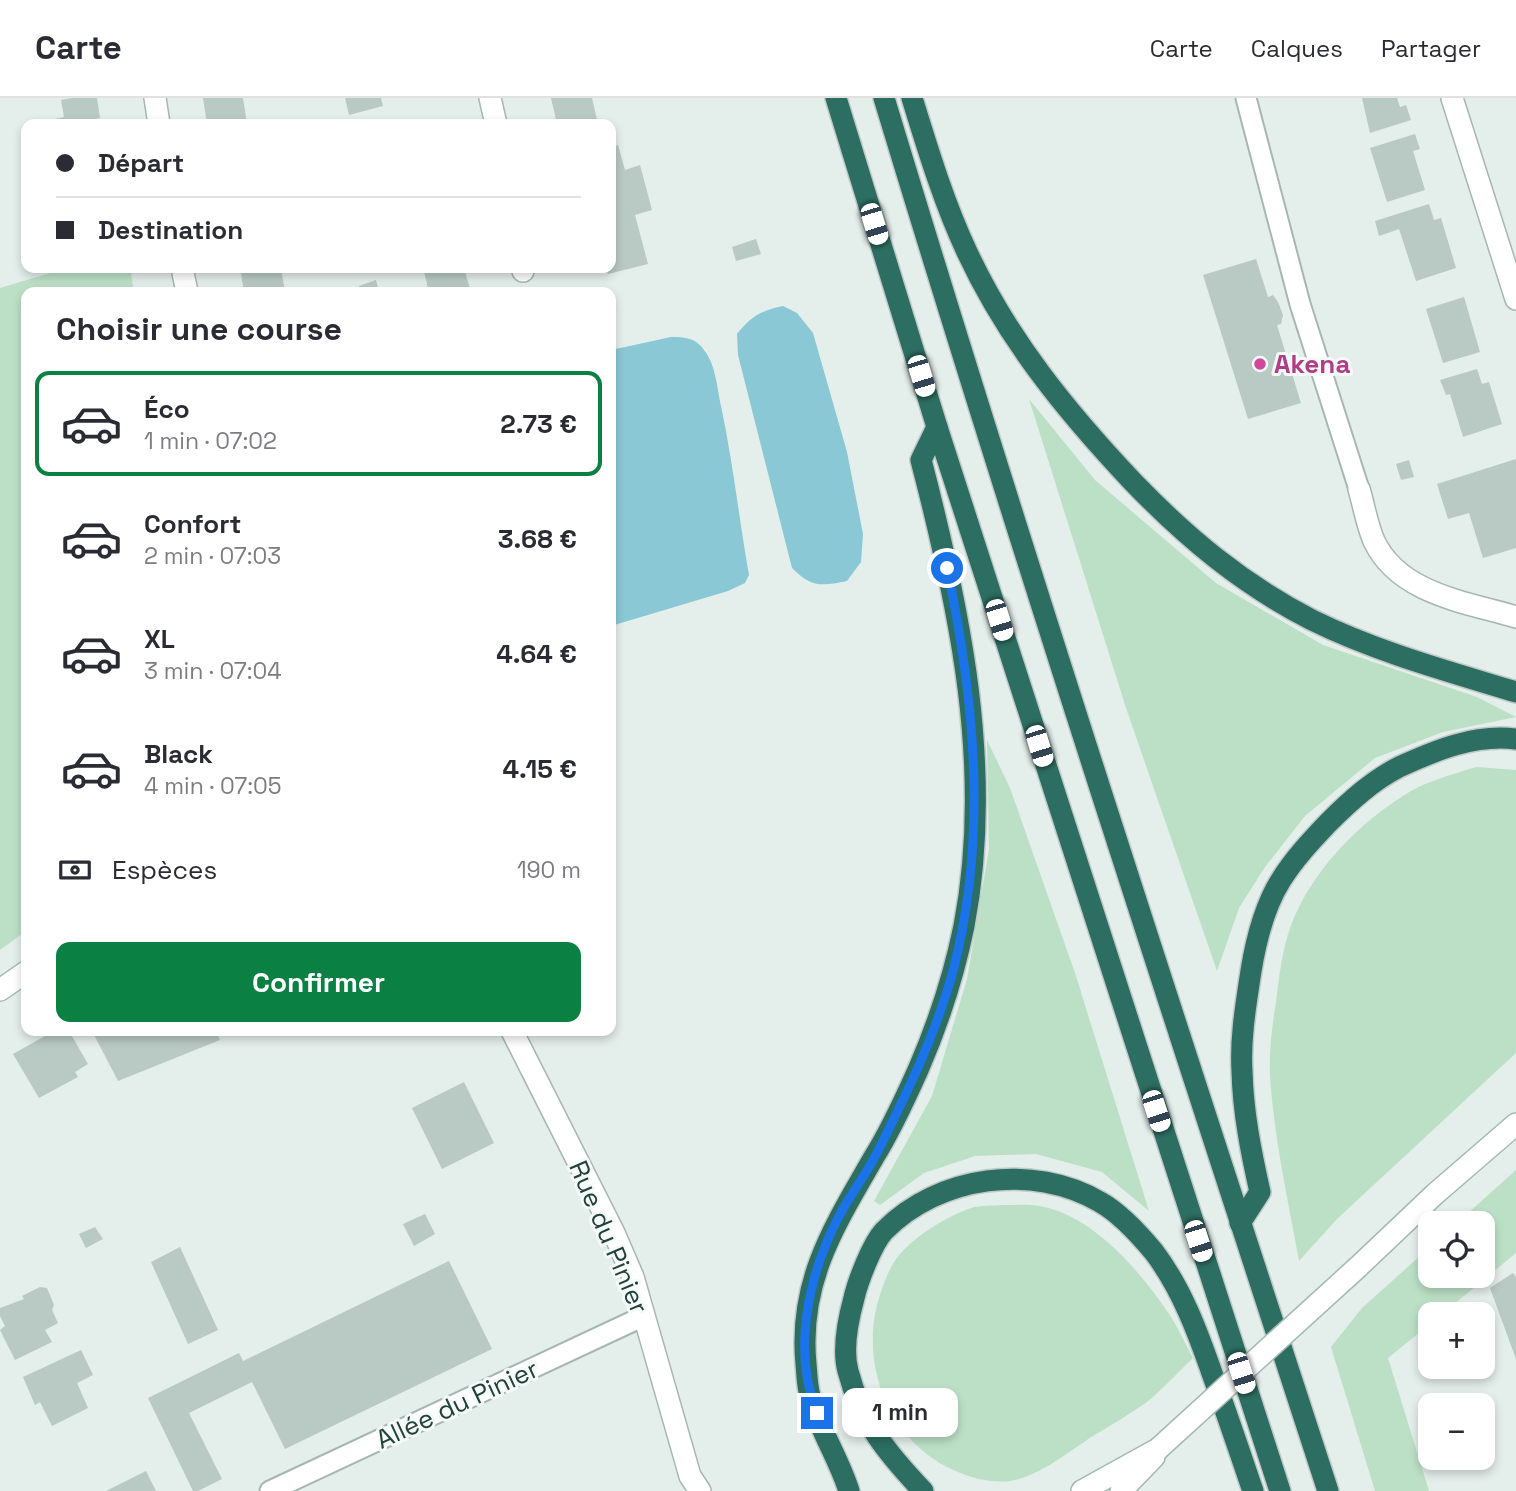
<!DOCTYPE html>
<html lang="fr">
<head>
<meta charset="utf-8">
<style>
	:root { --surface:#fff; --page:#f7f7f7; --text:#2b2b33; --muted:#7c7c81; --line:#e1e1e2; --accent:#0b8043 }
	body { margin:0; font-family:"Space Grotesk",sans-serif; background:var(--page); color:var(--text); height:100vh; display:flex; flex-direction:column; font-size:26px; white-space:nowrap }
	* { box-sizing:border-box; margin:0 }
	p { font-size:23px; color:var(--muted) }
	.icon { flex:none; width:38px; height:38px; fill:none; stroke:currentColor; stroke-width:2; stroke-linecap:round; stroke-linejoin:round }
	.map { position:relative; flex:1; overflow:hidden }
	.side { position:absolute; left:21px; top:189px; width:595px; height:749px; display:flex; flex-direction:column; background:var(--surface); border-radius:14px; box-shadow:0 4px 10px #0003 }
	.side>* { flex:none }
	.hud { position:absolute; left:21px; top:21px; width:595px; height:154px; border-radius:14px; box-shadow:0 4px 10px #0003; display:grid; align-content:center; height:154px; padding:0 35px; background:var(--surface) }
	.controls { position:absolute; left:1418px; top:1113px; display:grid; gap:14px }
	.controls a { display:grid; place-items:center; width:77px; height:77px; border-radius:14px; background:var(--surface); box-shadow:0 4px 10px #0003; font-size:35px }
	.end { position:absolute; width:32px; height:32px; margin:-16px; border:9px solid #1a73e8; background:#fff; box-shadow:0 0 0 4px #fff }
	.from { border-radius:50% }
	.bubble { position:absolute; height:49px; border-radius:14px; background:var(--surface); box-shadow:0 4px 10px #0003; font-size:23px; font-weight:800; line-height:49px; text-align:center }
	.car { position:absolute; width:21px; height:42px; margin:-21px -10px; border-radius:9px; box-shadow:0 0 5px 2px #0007; background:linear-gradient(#fff 24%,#345 0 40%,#fff 0 76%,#345 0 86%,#fff 0) }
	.hud b { display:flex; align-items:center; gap:24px; height:66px; font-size:26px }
	.hud b+b { border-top:2px solid var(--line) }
	.hud i { width:18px; height:18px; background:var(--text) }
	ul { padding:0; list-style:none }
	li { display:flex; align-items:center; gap:21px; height:105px; margin:0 14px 10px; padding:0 21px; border:4px solid transparent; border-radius:14px }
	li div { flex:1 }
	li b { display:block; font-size:26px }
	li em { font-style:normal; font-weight:800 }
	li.current { border-color:var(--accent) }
	li>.icon { width:63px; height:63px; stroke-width:1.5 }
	h2 { padding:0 35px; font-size:32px; line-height:84px }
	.pay { display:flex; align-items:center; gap:18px; height:77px; padding:0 35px; font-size:26px }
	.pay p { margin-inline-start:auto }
	.cta { display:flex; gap:14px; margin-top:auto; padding:14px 35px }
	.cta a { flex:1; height:80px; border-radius:14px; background:var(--accent); color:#fff; font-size:28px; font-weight:800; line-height:80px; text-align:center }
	header { display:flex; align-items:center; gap:42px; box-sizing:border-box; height:98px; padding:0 35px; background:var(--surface); border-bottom:2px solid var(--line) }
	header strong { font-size:33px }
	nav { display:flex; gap:38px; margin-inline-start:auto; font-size:24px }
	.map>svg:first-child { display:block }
	.green { fill:#bce0c6 }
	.water { fill:#8ac8d5 }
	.building { fill:#b9c9c3 }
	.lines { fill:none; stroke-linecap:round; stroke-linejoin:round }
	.lane-casing { stroke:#a6b7b1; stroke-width:23 }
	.street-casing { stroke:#a6b7b1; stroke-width:24 }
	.secondary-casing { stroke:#a2bab2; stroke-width:24 }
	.highway-casing { stroke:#c1cac8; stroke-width:24 }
	.lane { stroke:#fff; stroke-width:19 }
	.street { stroke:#fff; stroke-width:21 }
	.secondary { stroke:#fff; stroke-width:21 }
	.highway { stroke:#2d6e62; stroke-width:21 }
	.secondary-bridge-casing { stroke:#a2bab2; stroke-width:24; stroke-linecap:butt }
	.secondary-bridge { stroke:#fff; stroke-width:21 }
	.route { stroke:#1a73e8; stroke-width:9 }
	.hotel-dot { fill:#d1479c; stroke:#f5faf8; stroke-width:2.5 }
	.labels { text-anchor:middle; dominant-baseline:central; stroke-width:6; stroke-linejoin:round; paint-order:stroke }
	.hotel-label { font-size:26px; font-weight:bold; fill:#b23c85; stroke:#f5faf8; text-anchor:start }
	.street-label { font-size:26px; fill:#224139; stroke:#f5faf8 }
</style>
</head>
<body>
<header>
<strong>Carte</strong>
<nav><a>Carte</a><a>Calques</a><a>Partager</a></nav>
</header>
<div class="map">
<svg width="1516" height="1393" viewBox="0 0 1516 1393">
	<rect width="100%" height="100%" fill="#e4eeea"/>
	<g class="green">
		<path d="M67,170H130L134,194H26V833L0,852V190Z"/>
		<path d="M1029,301L1095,382L1216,485L1323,547L1477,599L1516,619L1443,634L1375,660L1305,718L1265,769L1239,810L1217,873L1126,610Z"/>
		<path d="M987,642L1010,690L1076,878L1149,1113L1102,1074L1036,1056L975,1058L924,1075L880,1107L874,1103L932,998L967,881L989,751Z"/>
		<path d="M1476,669L1516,672V955L1337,1121L1299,1163C1288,1102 1274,1040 1270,978C1269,953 1272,928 1276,904C1279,880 1282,853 1290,830C1311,773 1359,724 1411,693C1431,682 1454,676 1476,669Z"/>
		<path d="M1516,1072V1155L1442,1216H1430V1226L1388,1260L1429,1393H1375L1331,1249L1362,1210L1430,1149V1178H1482V1125H1457Z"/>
		<path d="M1003,1107C1015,1107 1028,1106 1040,1108C1092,1117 1139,1172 1167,1213C1177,1227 1185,1245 1193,1260C1178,1274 1163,1291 1147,1304C1130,1316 1111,1327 1093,1338C1068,1354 1040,1378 1010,1383C992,1385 974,1381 958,1374C886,1345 855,1259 883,1188C887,1177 892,1165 900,1156C918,1136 946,1119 971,1110C981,1107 992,1108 1003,1107Z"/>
	</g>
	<g class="water">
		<path d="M783,208L797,215L813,235L847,354L863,436L861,464L847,483C821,488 812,490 792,470L738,257L737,236C750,219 762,212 783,208Z"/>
		<path d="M671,239C685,239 696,240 704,252C716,267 717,290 721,308C733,364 739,421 749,477L745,485L728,493L611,528V252Z"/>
	</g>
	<g class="building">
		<path d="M72,0H97L100,20L95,21L96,26H56L55,21L64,19L61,2Z"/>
		<path d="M203,0H243L247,26H207Z"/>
		<path d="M345,0H381L383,8L349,17Z"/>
		<path d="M551,0H592L598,26H557Z"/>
		<path d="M1362,0H1397L1400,9L1406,7L1411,22L1370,35Z"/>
		<path d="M1415,36L1420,51L1413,53L1425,92L1387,104L1370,50Z"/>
		<path d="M618,47L625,72L640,67L652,112L635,117L648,166L608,176L606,170H611V49Z"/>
		<path d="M1429,106L1434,122L1441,120L1456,170L1416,183L1399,131L1379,138L1375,123Z"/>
		<path d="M756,141L761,156L736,163L732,149Z"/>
		<path d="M1256,161L1268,199L1273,197L1278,204L1283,217L1281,226L1277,227L1301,305L1248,321L1203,177Z"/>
		<path d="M240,170H281L285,194H244Z"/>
		<path d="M423,170H464L471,194H429Z"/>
		<path d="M376,182L379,194H360L359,188Z"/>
		<path d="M1464,199L1480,254L1443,265L1426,211Z"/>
		<path d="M1477,271L1482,286L1489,284L1502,326L1463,339L1450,296L1446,297L1440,282Z"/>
		<path d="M1516,361V450L1483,460L1469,415L1448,421L1437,386Z"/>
		<path d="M1409,362L1414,379L1401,382L1396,366Z"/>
		<path d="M54,933H69L88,966L75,974L78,979L39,1000L13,956Z"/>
		<path d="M92,933H216L220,942L118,983Z"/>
		<path d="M464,984L494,1045L442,1071L412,1010Z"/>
		<path d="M425,1116L435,1136L414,1148L403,1126Z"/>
		<path d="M95,1129L103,1141L86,1150L79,1136Z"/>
		<path d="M180,1149L218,1232L188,1246L151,1164Z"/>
		<path d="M449,1163L492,1251L285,1351L252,1284L189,1315L222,1381L198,1393H193L148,1300L239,1255L243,1263Z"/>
		<path d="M1513,1175L1516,1179V1261L1490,1190Z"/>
		<path d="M40,1189L47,1190L54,1207L52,1212L58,1225L45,1232L52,1244L15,1262L0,1232L5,1228L0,1218V1210L24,1201L22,1198Z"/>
		<path d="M81,1252L93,1277L77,1285L88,1310L52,1328L40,1304L35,1307L23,1279Z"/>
		<path d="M146,1373L156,1393H106Z"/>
	</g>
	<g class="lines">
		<defs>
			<g id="lane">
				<path d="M1246,0L1300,206L1359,391"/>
				<path d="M270,1393L644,1218"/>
			</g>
			<g id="street">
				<path d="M155,0L159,26"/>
				<path d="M490,0L496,26"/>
				<path d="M1452,0L1516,201"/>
				<path d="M182,170L187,194"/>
				<path d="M523,170V173"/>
				<path d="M1359,391C1364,408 1367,427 1374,443C1399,496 1466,504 1516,519"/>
				<path d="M0,892L26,874"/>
				<path d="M512,933L614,1135L633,1179L690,1378L700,1393"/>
			</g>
			<g id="secondary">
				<path d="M1358,1169L1435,1096L1516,1026"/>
				<path d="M1082,1393L1158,1351"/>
				<path d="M1121,1393L1154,1359"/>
			</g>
			<g id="highway">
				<path d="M836,0L937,329L1280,1393"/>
				<path d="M884,0C1025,466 1177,929 1328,1393"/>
				<path d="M912,0C928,52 944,105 967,154C1008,242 1067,314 1133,384C1187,440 1242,486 1312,522C1377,554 1447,573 1516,594"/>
				<path d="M1240,1125L1260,1094C1251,1054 1243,1014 1242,973C1240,940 1246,906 1251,873C1256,842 1264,809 1281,782C1294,761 1311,743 1328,725C1350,703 1372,683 1399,669C1436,652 1475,636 1516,641"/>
				<path d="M849,1393C839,1361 819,1331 810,1298C807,1288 807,1276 806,1266C798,1183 835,1127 874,1059C891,1032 905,1001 918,972C938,926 954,877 964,828C994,672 960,512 921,362L937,329"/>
				<path d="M923,1393C888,1356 861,1324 848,1273C842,1251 848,1222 854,1200C858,1183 872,1146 884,1133C939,1077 1033,1065 1100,1104C1120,1115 1139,1136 1154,1154C1182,1191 1198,1235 1213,1278C1227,1316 1240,1355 1253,1393"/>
			</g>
		</defs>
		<use href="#lane" class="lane-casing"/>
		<use href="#street" class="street-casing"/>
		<use href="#secondary" class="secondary-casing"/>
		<use href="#highway" class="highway-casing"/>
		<use href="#lane" class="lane"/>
		<use href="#street" class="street"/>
		<use href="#secondary" class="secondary"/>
		<use href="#highway" class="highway"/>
		<defs>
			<path id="secondary-bridge" d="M1158,1351L1358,1169"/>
		</defs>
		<use href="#secondary-bridge" class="secondary-bridge-casing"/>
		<use href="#secondary-bridge" class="secondary-bridge"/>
	</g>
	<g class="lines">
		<path class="route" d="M817,1315C792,1253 808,1180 837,1122C849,1098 866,1077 878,1053C907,995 936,936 953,873C988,740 975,602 947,470"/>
	</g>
	<circle class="hotel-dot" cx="1260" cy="266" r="7"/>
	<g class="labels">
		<g class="hotel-label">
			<text x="1274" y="266">Akena</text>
		</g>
		<g class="street-label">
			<text transform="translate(609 1139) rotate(67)">Rue du Pinier</text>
			<text transform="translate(457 1306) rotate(-25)">Allée du Pinier</text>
		</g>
	</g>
</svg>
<div class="controls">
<a><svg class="icon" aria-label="locate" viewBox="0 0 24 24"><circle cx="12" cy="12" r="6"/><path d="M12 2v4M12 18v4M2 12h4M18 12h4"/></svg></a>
<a>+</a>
<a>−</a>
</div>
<i class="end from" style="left:947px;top:470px"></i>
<i class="end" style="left:817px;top:1315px"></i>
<div class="bubble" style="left:842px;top:1290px;width:116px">1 min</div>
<i class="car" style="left:874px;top:126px;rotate:163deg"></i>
<i class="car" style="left:921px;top:278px;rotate:163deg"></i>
<i class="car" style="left:999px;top:522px;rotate:163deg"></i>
<i class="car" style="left:1039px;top:648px;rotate:163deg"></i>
<i class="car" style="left:1156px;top:1013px;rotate:162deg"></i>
<i class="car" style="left:1198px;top:1143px;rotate:162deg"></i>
<i class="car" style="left:1241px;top:1275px;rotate:162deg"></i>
<div class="hud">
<b><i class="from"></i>Départ</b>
<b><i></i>Destination</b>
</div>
<section class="side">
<h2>Choisir une course</h2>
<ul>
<li class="current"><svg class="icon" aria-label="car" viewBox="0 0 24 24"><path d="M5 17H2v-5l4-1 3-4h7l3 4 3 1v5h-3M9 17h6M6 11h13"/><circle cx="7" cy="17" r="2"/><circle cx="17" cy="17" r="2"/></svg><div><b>Éco</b><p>1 min · 07:02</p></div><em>2.73 €</em></li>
<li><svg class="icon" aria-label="car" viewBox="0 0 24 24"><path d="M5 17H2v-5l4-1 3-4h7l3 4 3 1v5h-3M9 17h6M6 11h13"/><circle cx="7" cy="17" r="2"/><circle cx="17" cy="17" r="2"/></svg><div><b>Confort</b><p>2 min · 07:03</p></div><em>3.68 €</em></li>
<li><svg class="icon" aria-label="car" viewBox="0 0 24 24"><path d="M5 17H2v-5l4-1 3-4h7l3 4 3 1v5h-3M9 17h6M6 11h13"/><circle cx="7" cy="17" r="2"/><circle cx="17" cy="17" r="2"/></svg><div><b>XL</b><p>3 min · 07:04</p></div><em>4.64 €</em></li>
<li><svg class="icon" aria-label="car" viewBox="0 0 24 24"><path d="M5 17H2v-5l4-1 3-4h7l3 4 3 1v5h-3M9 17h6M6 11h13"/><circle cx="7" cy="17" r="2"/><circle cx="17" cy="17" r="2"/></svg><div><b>Black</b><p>4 min · 07:05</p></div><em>4.15 €</em></li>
</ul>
<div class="pay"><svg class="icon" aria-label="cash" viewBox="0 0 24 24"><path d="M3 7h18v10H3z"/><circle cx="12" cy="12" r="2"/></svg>Espèces<p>190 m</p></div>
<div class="cta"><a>Confirmer</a></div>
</section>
</div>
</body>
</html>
